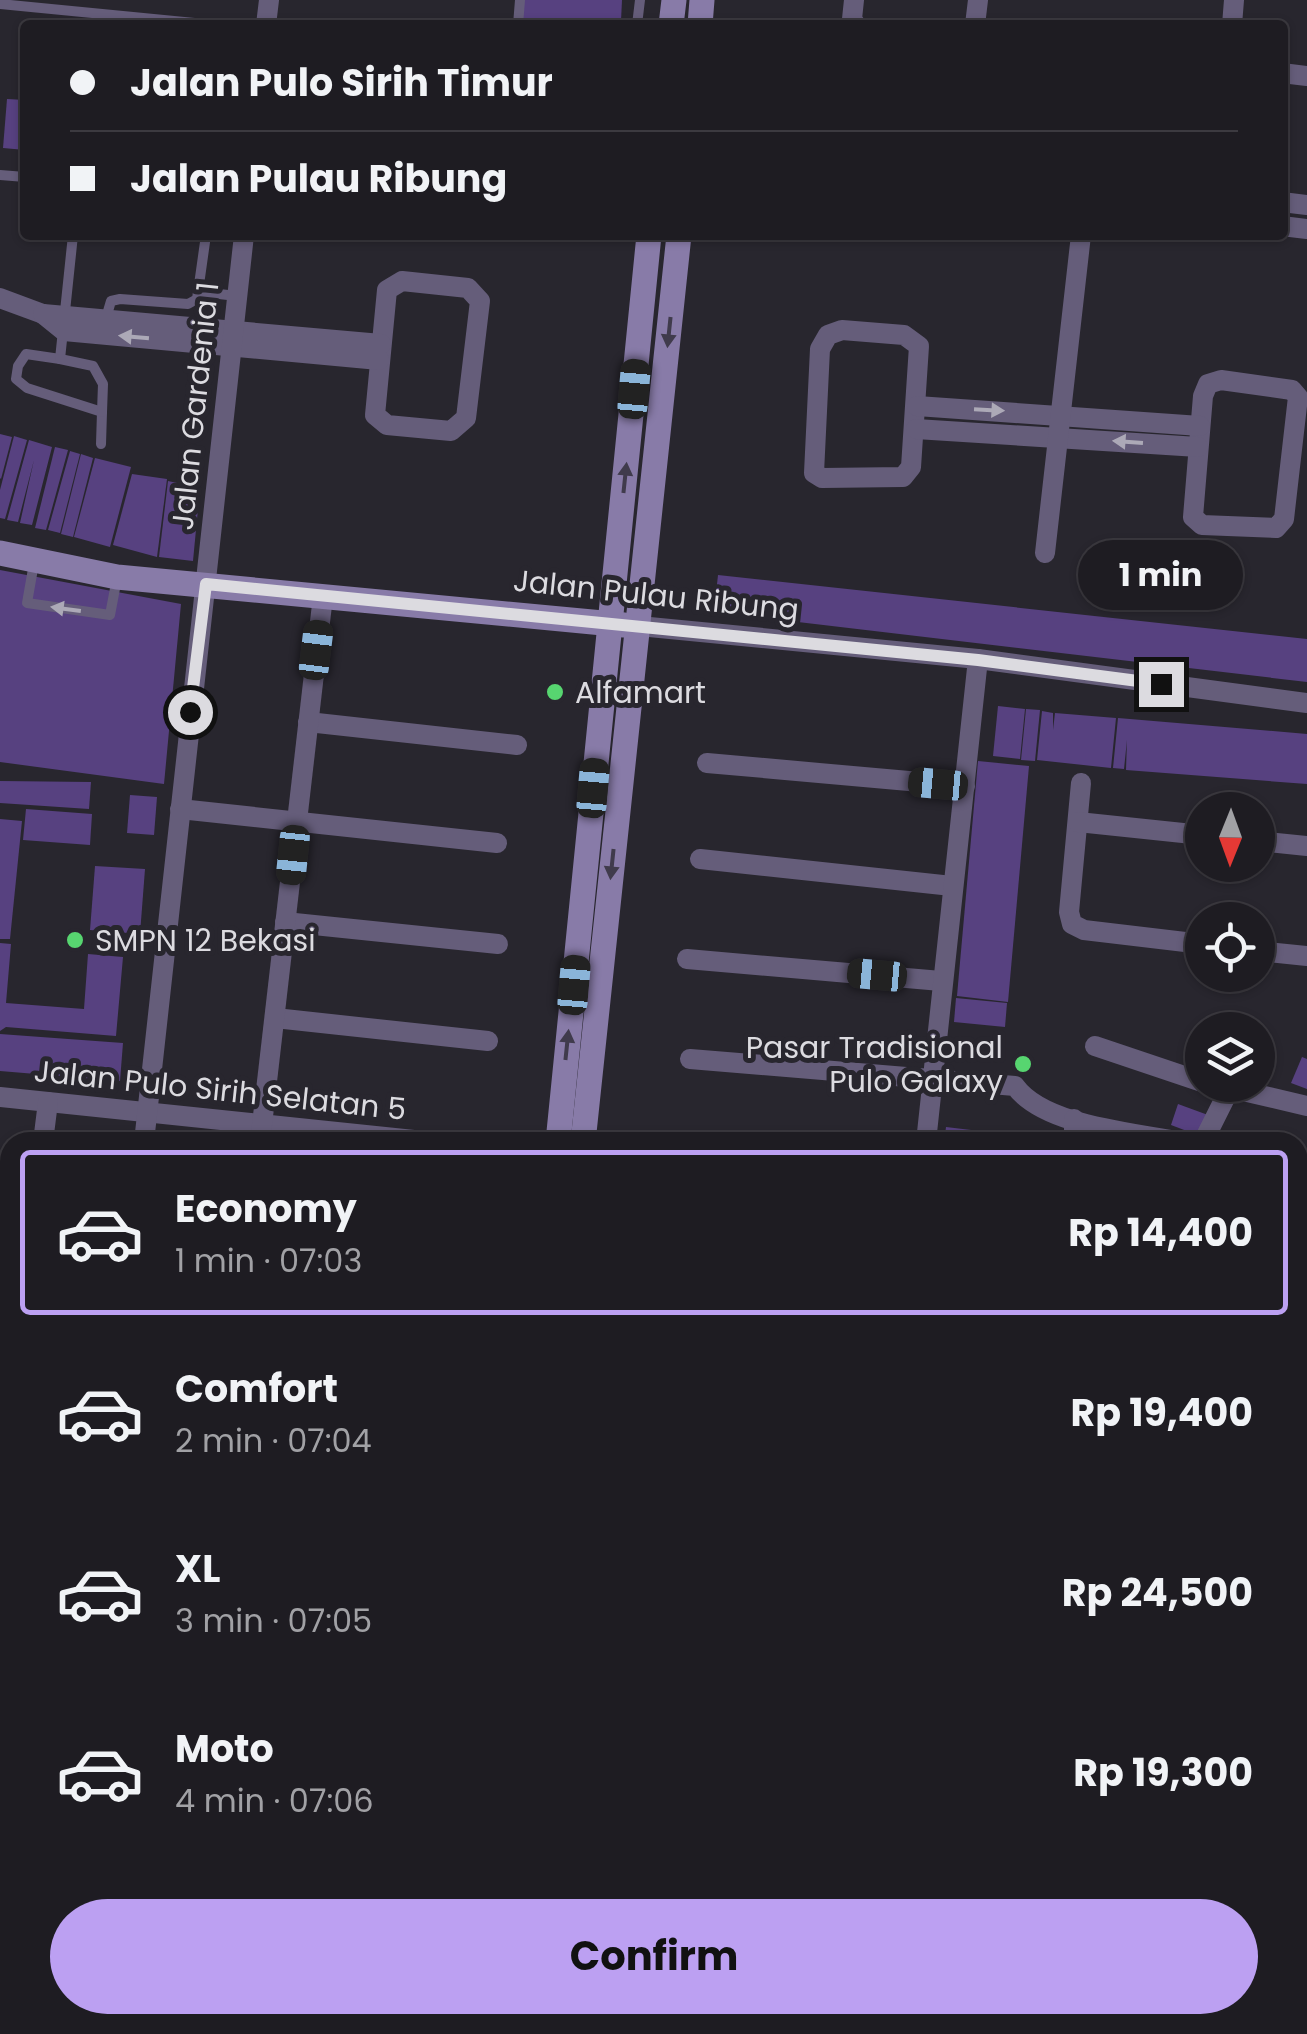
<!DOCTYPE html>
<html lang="en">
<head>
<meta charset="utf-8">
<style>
	:root { --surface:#1e1c22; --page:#26252a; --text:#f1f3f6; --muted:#a1a1a5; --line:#3c3a40; --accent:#bca0f2 }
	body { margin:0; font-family:Poppins,sans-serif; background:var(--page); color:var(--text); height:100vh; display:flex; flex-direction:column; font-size:38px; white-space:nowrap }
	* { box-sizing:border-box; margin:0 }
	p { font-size:32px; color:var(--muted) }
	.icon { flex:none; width:55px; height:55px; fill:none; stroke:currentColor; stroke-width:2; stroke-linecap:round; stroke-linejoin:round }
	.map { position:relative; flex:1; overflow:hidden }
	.side { position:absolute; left:0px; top:1132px; width:1308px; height:902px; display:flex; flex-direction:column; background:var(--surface); border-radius:30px 30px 0 0; box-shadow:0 2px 8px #0004,0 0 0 2px var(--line) }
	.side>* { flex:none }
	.top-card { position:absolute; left:20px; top:20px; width:1268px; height:220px; border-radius:10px; box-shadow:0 2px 8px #0004,0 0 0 2px var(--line); display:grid; align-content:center; height:220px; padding:0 50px; background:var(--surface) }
	.needle { width:65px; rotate:181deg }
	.fabs { position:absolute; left:1185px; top:792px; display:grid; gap:20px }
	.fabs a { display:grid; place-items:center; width:90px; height:90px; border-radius:50%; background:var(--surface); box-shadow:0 2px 8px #0004,0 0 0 2px var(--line); font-size:50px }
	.end { position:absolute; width:45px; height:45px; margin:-22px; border:12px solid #dcdbe0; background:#111; box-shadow:0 0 0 5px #111 }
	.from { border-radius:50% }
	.bubble { position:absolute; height:70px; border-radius:35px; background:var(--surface); box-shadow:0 2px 8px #0004,0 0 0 2px var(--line); font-size:32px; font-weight:700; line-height:70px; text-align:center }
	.car { position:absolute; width:30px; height:60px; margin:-30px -15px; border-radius:12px; box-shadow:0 0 8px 2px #0007; background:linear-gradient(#222 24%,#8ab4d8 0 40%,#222 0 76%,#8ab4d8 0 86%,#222 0) }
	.top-card b { display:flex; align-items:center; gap:35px; height:95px; font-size:38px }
	.top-card b+b { border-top:2px solid var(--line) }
	.top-card i { width:25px; height:25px; background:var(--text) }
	ul { padding:18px 0 0; list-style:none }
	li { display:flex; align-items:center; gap:30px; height:165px; margin:0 20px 15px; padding:0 30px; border:5px solid transparent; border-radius:10px }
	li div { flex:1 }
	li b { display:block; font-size:38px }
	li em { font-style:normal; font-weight:700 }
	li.on { border-color:var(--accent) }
	li>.icon { width:90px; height:90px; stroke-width:1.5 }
	.primary-button { display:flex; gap:20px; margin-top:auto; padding:20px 50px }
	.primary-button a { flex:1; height:115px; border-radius:60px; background:var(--accent); color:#111; font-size:40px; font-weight:700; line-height:115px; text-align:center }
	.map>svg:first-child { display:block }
	.building { fill:#574180 }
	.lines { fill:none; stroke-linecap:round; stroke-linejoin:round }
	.service { stroke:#655d7a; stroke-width:10 }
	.minor { stroke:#655d7a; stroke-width:20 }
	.secondary { stroke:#887ba8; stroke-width:25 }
	.oneway { fill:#403b4c }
	.oneway2 { fill:#aca9b7 }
	.route { stroke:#dcdbe0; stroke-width:12 }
	.poi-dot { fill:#57d570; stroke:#28262e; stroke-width:4 }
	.labels { text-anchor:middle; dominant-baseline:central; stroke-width:10; stroke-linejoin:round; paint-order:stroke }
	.street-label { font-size:30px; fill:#dcdbe0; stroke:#28262e }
	.poi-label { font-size:30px; fill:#dcdbe0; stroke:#28262e; text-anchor:start }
</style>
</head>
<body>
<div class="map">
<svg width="1307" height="2034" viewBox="0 0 1307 2034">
	<rect width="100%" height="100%" fill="#28262e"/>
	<g class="building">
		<path d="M517,0H622L621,21L616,25H516Z"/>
		<path d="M7,99L25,100V150L3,148Z"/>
		<path d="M0,434L12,437L1,479L0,478Z"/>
		<path d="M14,436L27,440L5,519L0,518V490Z"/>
		<path d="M29,440L52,447L32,525L20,523L34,460L18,522L7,520Z"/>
		<path d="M55,447L68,450L46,530L35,528Z"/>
		<path d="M70,451L80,454L60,533L48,530Z"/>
		<path d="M81,454L93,458L73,537L61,534Z"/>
		<path d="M95,458L131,467L110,547L74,537Z"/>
		<path d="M132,474L167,479L157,557L113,545Z"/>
		<path d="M168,481L200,488L193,561L159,557Z"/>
		<path d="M0,570L181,604L164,784L0,762Z"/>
		<path d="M718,575L1307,639V682L714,612Z"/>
		<path d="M998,706L1025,709L1020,759L993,756Z"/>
		<path d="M1026,709L1040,710L1035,761L1021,760Z"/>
		<path d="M1042,711L1053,713V730L1055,713L1116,718L1111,768L1037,760Z"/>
		<path d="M1118,718L1307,734V784L1126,770L1127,740L1124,769L1113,768Z"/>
		<path d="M978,761L1029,766L1008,1002L957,996Z"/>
		<path d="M0,781L91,782L89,809L0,803Z"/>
		<path d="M130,795L157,797L154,835L127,833Z"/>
		<path d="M26,809L92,814L90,845L23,840Z"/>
		<path d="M0,819L22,821L10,939H0Z"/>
		<path d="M95,866L145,869L140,934L90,930Z"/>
		<path d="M0,943L11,944L6,1003L84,1009L88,954L123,957L116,1036L6,1027L0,1031Z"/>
		<path d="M956,998L1007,1003L1005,1027L954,1022Z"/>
		<path d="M0,1034L123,1043L120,1081L0,1071Z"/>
		<path d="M1302,1057L1307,1059V1089L1291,1083Z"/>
		<path d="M1178,1104L1208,1115L1200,1136L1171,1125Z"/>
		<path d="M946,1127L988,1132L987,1142H944Z"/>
	</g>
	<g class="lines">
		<g class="service">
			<path d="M0,4L215,25"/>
			<path d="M518,25L520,0"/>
			<path d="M637,25L640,0"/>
			<path d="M0,175L25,177"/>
			<path d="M73,235L60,359L26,354L18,366L16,379L27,388L102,412L101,444"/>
			<path d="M201,292L237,296"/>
			<path d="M106,318L111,301L120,299L188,304L197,299L206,235"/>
			<path d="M60,359L93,366L103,384L102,412"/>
			<path d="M34,563L27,603L110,615L117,578"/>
		</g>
		<g class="minor">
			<path d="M854,0L852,19L856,25"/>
			<path d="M266,25L269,0"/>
			<path d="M975,25L978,0"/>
			<path d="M1232,25L1234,0"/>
			<path d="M1282,73L1307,76"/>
			<path d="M1282,202L1307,205"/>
			<path d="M1282,226L1307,229"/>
			<path d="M402,281L468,288L480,301L466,418L451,431L387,425L375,415L387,290Z"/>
			<path d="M0,298L43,314"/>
			<path d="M842,330L904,335L919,346L911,467L903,477L822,478L814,473L820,349L828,335Z"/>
			<path d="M379,360L64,331L43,314L381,344"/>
			<path d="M1221,380L1292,390L1298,397L1284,519L1276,528L1202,525L1193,517L1203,396L1208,384Z"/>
			<path d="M917,406L1200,426"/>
			<path d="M916,429L1198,447"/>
			<path d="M1045,553L1081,235"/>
			<path d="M639,626L978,659L1307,703"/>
			<path d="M308,722L517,745"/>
			<path d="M707,763L965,786"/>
			<path d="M1081,783L1069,912L1072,924L1084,930L1202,944"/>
			<path d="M180,809L497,843"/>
			<path d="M1078,822L1202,835"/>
			<path d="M1258,841L1307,846"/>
			<path d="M700,859L952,886"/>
			<path d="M285,922L498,944"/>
			<path d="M1258,951L1307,956"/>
			<path d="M687,959L941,981"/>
			<path d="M275,1018L488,1041"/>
			<path d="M1095,1046L1202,1082"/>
			<path d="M690,1059L1015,1086C1044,1126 1133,1132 1181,1142"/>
			<path d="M0,1097L433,1142"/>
			<path d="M43,1142L48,1102"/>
			<path d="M144,1142L244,235"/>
			<path d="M260,1142L323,596"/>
			<path d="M926,1142L978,659"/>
			<path d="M1074,1142V1119"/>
			<path d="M1203,1142L1230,1088L1307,1106"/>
			<path d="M1298,1259L1307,1261"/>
			<path d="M1298,1411L1307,1413"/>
			<path d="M0,1450L10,1451"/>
			<path d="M0,1594L10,1595"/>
			<path d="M0,1690L10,1691"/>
			<path d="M0,1772L10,1773"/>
			<path d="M1299,1832L1305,1736"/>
			<path d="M0,1851L10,1852"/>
			<path d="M0,1929L10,1930"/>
			<path d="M1298,1971H1307"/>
			<path d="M0,2013L10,2014"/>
			<path d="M113,2025L203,2034"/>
			<path d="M48,2034L49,2025"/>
			<path d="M915,2034L916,2025"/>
			<path d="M1167,2034V2025"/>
		</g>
		<g class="secondary">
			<path d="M671,25L674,0"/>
			<path d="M700,25L702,0"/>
			<path d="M0,553L117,577L624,625"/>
			<path d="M558,1142L649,235"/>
			<path d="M583,1142L679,235"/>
			<path d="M457,2034L458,2025"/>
			<path d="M486,2034L487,2025"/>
		</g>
	</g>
	<defs><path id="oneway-solid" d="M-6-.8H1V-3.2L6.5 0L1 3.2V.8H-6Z" transform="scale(2.5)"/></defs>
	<g class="oneway">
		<use href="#oneway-solid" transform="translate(669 332) rotate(96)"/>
		<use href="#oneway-solid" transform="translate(625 478) rotate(-84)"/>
		<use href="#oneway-solid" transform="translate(612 864) rotate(96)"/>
		<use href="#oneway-solid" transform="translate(567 1045) rotate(-84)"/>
	</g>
	<g class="oneway2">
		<use href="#oneway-solid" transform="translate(134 337) rotate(-175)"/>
		<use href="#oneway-solid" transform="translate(989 410) rotate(3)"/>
		<use href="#oneway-solid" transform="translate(1128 442) rotate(-176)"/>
		<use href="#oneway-solid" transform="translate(66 609) rotate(-172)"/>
	</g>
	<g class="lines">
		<path class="route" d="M190,712L206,584L978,660L1161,684"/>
	</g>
	<g class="poi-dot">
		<circle cx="555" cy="692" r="10"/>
		<circle cx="75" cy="940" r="10"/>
		<circle cx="1023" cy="1064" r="10"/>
	</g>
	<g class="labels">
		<g class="street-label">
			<text transform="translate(195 406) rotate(-84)">Jalan Gardenia 1</text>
			<text transform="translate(656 595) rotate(6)">Jalan Pulau Ribung</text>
			<text transform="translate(220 1090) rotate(6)">Jalan Pulo Sirih Selatan 5</text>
		</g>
		<g class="poi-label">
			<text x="575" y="692">Alfamart</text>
			<text x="95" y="940">SMPN 12 Bekasi</text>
			<text x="1003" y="1047" text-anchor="end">Pasar Tradisional<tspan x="1003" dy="34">Pulo Galaxy</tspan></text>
		</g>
	</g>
</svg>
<div class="fabs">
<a><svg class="needle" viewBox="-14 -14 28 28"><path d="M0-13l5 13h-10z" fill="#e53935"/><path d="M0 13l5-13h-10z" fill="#a1a1a5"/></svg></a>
<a><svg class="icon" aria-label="locate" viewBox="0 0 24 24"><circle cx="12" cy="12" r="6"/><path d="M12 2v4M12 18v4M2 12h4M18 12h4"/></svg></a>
<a><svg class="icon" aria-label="layers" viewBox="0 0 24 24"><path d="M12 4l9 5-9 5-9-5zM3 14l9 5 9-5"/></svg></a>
</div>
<i class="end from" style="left:190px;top:712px"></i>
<i class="end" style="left:1161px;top:684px"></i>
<div class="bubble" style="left:1078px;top:540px;width:165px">1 min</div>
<i class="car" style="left:634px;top:389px;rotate:5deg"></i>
<i class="car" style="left:316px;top:650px;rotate:7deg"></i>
<i class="car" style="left:938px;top:784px;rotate:275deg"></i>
<i class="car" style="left:593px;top:788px;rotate:5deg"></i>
<i class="car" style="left:293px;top:855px;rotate:186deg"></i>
<i class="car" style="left:877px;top:975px;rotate:275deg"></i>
<i class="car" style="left:574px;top:985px;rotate:5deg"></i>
<div class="top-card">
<b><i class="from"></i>Jalan Pulo Sirih Timur</b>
<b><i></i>Jalan Pulau Ribung</b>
</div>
<section class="side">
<ul>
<li class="on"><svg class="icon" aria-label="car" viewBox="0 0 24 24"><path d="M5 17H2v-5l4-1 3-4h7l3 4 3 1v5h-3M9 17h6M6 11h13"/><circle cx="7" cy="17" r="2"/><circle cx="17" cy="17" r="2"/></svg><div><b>Economy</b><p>1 min · 07:03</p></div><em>Rp 14,400</em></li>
<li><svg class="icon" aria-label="car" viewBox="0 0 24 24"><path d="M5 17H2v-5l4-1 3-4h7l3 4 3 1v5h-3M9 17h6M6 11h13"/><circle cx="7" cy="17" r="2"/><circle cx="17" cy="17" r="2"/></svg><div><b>Comfort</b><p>2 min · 07:04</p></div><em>Rp 19,400</em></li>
<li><svg class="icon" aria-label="car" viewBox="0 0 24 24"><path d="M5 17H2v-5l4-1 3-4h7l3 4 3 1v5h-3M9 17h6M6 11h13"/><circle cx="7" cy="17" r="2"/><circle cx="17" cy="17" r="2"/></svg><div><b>XL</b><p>3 min · 07:05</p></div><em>Rp 24,500</em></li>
<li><svg class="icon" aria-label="car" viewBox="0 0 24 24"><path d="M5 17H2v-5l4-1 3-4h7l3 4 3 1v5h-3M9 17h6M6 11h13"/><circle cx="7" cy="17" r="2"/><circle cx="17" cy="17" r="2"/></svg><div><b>Moto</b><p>4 min · 07:06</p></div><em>Rp 19,300</em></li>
</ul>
<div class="primary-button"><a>Confirm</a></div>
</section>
</div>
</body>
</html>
